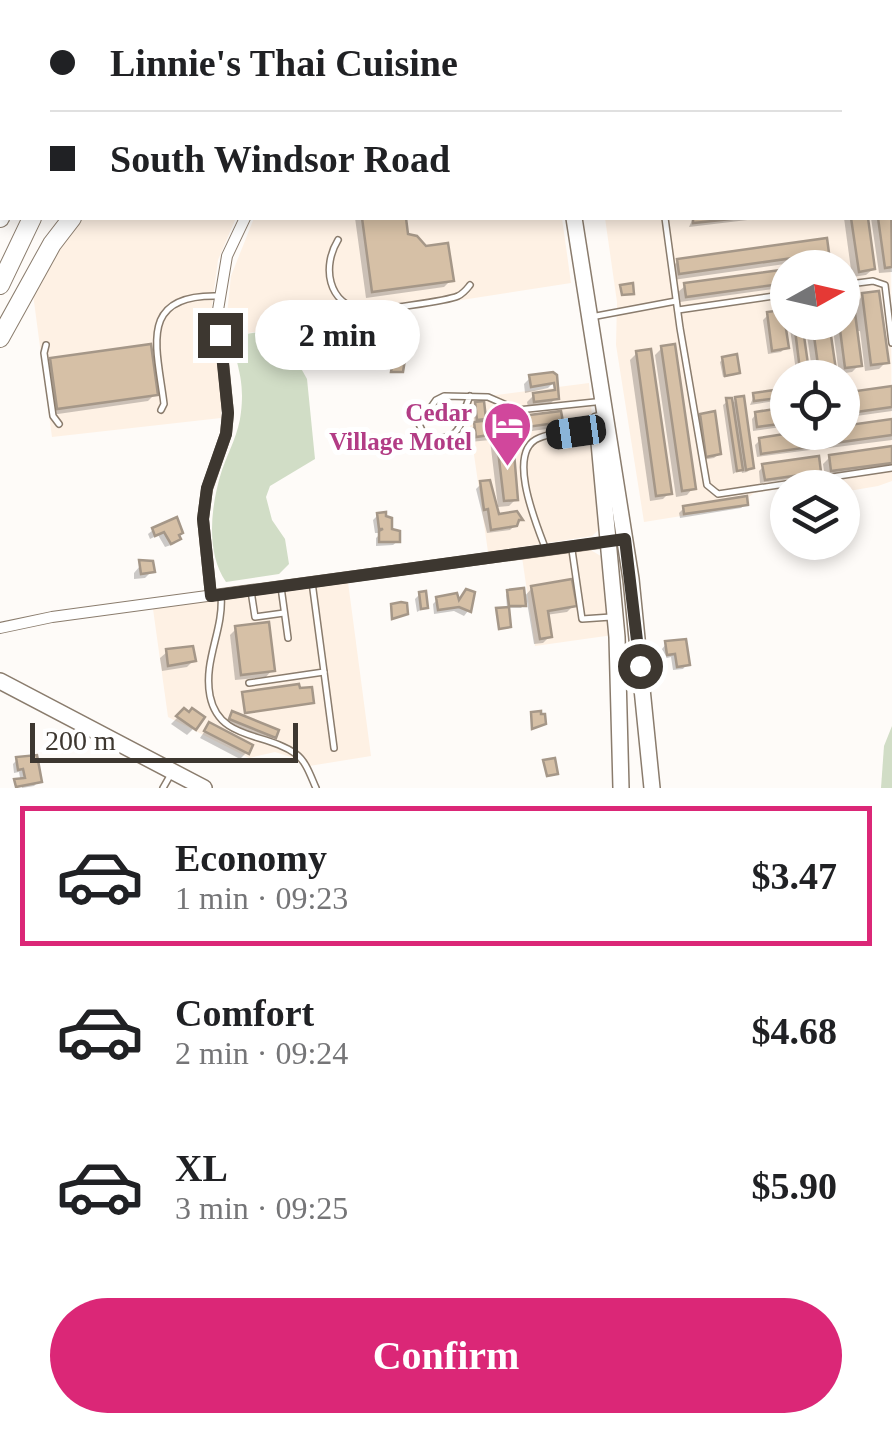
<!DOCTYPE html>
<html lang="en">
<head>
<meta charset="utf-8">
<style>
	:root { --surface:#fff; --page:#f6f6f6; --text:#202124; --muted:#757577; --line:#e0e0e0; --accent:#db2777 }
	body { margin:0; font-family:"Times New Roman",serif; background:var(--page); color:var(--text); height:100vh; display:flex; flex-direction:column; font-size:38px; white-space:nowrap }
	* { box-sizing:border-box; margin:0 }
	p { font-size:32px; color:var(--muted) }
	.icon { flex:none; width:55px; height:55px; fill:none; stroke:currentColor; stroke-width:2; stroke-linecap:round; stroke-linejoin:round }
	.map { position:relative; height:788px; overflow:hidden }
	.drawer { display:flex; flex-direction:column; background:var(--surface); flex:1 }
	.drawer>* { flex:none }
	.banner { position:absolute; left:0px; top:0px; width:892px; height:220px; box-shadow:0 5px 15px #0003; display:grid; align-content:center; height:220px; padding:0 50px; background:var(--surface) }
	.needle { width:65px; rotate:82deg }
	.controls { position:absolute; left:770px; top:250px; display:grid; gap:20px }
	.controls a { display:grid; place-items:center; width:90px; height:90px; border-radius:50%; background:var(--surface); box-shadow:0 5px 15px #0003; font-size:50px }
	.scale { position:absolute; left:30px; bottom:25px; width:268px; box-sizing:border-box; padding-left:10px; border:5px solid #3d3730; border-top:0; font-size:28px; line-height:35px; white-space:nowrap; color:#3d3730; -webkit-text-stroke:8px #fff; paint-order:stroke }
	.end { position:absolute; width:45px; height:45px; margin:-22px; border:12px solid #3d3730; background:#fff; box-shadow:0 0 0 5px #fff }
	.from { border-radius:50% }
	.bubble { position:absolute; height:70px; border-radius:35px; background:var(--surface); box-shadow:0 5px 15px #0003; font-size:32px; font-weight:700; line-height:70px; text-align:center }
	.car { position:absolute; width:30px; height:60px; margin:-30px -15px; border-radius:12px; box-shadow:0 0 8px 2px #0007; background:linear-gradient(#222 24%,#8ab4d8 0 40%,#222 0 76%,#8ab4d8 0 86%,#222 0) }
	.banner b { display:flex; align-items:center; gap:35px; height:95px; font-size:38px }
	.banner b+b { border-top:2px solid var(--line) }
	.banner i { width:25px; height:25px; background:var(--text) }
	ul { padding:18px 0 0; list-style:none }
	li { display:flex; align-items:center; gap:30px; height:140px; margin:0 20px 15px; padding:0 30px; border:5px solid transparent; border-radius:0px }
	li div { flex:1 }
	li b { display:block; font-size:38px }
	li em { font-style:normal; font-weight:700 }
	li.current { border-color:var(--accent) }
	li>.icon { width:90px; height:90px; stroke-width:1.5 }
	.button { display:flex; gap:20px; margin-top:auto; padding:20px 50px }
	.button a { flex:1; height:115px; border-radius:60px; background:var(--accent); color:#fff; font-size:40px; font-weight:700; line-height:115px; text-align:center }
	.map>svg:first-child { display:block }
	.built { fill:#fef1e4; fill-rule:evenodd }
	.green { fill:#d1ddc6 }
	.shadow { fill:#0003 }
	.building { fill:#d6c0a6; stroke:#a59788; stroke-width:2.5 }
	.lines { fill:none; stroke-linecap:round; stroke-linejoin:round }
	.lane-casing { stroke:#8a7c6d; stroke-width:8 }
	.street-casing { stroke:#8a7c6d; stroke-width:12 }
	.secondary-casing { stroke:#8a7c6d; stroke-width:18 }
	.primary-casing { stroke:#8a7c6d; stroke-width:18 }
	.highway-casing { stroke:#8a7c6d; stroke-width:20 }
	.lane { stroke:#fff; stroke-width:5 }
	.street { stroke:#fff; stroke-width:10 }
	.secondary { stroke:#fff; stroke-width:15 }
	.primary { stroke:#fff; stroke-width:15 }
	.highway { stroke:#fff; stroke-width:18 }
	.route { stroke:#3d3730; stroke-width:12 }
	.labels { text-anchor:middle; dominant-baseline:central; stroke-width:10; stroke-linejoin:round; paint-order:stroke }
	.hotel-label { font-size:25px; font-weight:bold; fill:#b23c85; stroke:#fff; text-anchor:end }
</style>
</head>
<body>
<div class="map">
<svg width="892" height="788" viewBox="0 0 892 788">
	<rect width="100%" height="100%" fill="#fefbf8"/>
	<g class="built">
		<path d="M269,0H530L531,2H267Z"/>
		<path d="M586,0H817L819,2H583Z"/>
		<path d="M890,171L892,481L878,486L843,492L842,488H788L787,501L785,488L754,493L749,497L750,505L644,522L616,345L617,302L605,218H890ZM788,268H842V322H788ZM788,378H842V432H788Z"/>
		<path d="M82,218H236L218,260L211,313L222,381L221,418L52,437L33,294L66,238Z"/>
		<path d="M254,218H562L571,283L229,336L227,314L231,276Z"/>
		<path d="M589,383L602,527L592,536L488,552L466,399Z"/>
		<path d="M589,549L604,558L613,635L535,646L522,557Z"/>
		<path d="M348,582L371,756L303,767L294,758L275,752L249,758L168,717L153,609Z"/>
	</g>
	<g class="green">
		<path d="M279,329L307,379L315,459L270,486L266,497L272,520L285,539L289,564L279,574L226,582C205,552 211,504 222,470C229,450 239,433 241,412C245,377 236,367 232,336Z"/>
		<path d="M892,726V788H881L884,746Z"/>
	</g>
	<g class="shadow">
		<path d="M686,0H772L666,2Z"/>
		<path d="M890,199L892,272L879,273L871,218H890Z"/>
		<path d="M355,218H403L406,236L451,280L444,287L366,298Z"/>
		<path d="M693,218H764L689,227Z"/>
		<path d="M844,218H865L873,269L866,275L852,277Z"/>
		<path d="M827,253L820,259L673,280L671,268L678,261Z"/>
		<path d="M788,272V287L680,302L678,292L685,286Z"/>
		<path d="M863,295L886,362L879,369L865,371L860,331H855L859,365L852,372L839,374L832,322H842Z"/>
		<path d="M768,315L786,347L781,352L768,354L763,320Z"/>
		<path d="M789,322H799L807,378H797Z"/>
		<path d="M805,322H826L833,369L826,376L813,377Z"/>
		<path d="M662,348L693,488L687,495L676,497L655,355Z"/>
		<path d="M637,353L669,493L663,499L650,501L630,360Z"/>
		<path d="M723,359L738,372L735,375L723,377L720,362Z"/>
		<path d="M51,361L155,394L148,401L51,415L44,367Z"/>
		<path d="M531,377L555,381L548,388L525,393L524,384Z"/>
		<path d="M892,389V411L842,418V396Z"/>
		<path d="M788,391V399L750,405L754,396Z"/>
		<path d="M535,394L556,398L549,405L528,408L527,402Z"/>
		<path d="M737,399L752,468L747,472L742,473L741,469L733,474L723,405L728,401L731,405Z"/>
		<path d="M476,405L484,418L478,424L560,421L554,428L510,434L516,499L509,506L498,507L490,440L470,442L469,431L475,425L473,407Z"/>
		<path d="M788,410V426L753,431L752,419L756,414Z"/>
		<path d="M701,416L719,454L714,458L702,460L696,421Z"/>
		<path d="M892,422V440L821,449L820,437L824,432H842Z"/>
		<path d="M760,440L814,445L810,450L757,457L755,445Z"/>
		<path d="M892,449V467L825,477L823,464L830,457Z"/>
		<path d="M763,467L818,471L813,476L760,483L759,471Z"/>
		<path d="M481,484L497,517L522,519L510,530L487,533L476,489Z"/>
		<path d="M746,504L741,508L680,518L679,513L684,508Z"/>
		<path d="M378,515L398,541L393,545L376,546V538L381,533H375L373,520Z"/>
		<path d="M176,521L178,539L174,544L165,547L158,535L150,539L148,534L153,530Z"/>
		<path d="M140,566L152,571L145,578L134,579V573Z"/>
		<path d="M532,588L574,605L567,612L546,615L550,636L543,643L534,644L527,602L521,608H507L506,595L508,592L523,598Z"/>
		<path d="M420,594L426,607L417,612L415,599Z"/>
		<path d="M472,594L468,611L464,616L454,611L434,614L433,604L437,600L456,602Z"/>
		<path d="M236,629L272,670L266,677L235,680L230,635Z"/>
		<path d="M666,644L687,664L683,669L673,670L671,657L663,659L662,649Z"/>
		<path d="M167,652L193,661L187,667L162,671L160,658Z"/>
		<path d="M184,711L194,728L187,735L171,724Z"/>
		<path d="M233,714L274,737L267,744L224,726Z"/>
		<path d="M209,725L247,752L240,759L200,738Z"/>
		<path d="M17,760L39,781L34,786L22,788L19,772L14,773L13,764Z"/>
	</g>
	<g class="building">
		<path d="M666,0H770L646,2Z"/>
		<path d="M891,189L892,267L885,268L878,218H890Z"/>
		<path d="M362,218H406L408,234L417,236L426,246L448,243L454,281L372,292Z"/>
		<path d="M693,218H740L693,223Z"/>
		<path d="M851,218H868L875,269L859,272Z"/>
		<path d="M827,238L829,253L679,274L677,259Z"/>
		<path d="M788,269V283L686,297L684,283Z"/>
		<path d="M633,283L634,294L622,295L620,285Z"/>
		<path d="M879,291L889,363L871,365L862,293Z"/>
		<path d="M853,298L862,366L845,368L839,322H842V299Z"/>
		<path d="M783,310L789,348L772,351L767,312Z"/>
		<path d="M794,322H802L810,378H801Z"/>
		<path d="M812,322H829L836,370L819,372Z"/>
		<path d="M151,344L158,395L57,409L50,358Z"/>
		<path d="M675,344L696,489L682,491L661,346Z"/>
		<path d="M395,345L407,347L403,372H391Z"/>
		<path d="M651,349L672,494L656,496L636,351Z"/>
		<path d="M737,354L740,373L725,376L722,357Z"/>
		<path d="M553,372L557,375L559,399L534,402L533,393L555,390L554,383L531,387L529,375Z"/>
		<path d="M892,386V407L842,414V393Z"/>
		<path d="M788,388V397L754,401L753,393Z"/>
		<path d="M744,396L754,468L746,470L735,397Z"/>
		<path d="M726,398H732L743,470L737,471Z"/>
		<path d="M484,401L486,419L477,420L475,402Z"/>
		<path d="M788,407V423L757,427L755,412Z"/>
		<path d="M561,411L563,422L512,429L518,500L504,501L496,434L476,437L474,422Z"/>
		<path d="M715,411L721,454L706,457L700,414Z"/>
		<path d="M892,419V435L827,444L826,432H842V426Z"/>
		<path d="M797,432H815L817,446L761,454L759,438Z"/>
		<path d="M892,446V463L831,471L829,455Z"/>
		<path d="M819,456L821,472L765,480L762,464Z"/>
		<path d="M490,480L499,514L517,511L523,520H519L517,526L491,530L488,509L484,510L480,481Z"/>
		<path d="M747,496L748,505L684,514L683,506Z"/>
		<path d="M386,512V516L392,518V529L400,531V542H379V531L383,529H379L377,513Z"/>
		<path d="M177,517L183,533L179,535L181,539L171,544L164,532L155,536L152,528Z"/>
		<path d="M139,560L153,561L155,572L141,574Z"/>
		<path d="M572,579L577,606L548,611L552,637L540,639L531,586Z"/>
		<path d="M524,588L526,606H509L507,590Z"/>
		<path d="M466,589L475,592L471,612L459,607L438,610L436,597L457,593L459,600Z"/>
		<path d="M426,591L428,608L421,609L419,592Z"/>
		<path d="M401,602L407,603L408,614L392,619L391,604Z"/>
		<path d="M509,607L511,627L499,629L496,608Z"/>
		<path d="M269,622L275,671L241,675L235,626Z"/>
		<path d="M686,639L690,665L677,667L675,654L667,655L665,641Z"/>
		<path d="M193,646L196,661L168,666L166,649Z"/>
		<path d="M299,684L300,688L312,687L314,703L245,713L242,692Z"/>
		<path d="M184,708L189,712L192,708L205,717L196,730L176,716Z"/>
		<path d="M232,711L279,730L276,738L229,719Z"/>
		<path d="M541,711V714H545L546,724L532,729L531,712Z"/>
		<path d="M209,722L253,745L249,754L204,731Z"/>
		<path d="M37,755L42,782L16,787L14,779L25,778L23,769L18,770L16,757Z"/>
		<path d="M555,758L558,774L547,776L543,760Z"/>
	</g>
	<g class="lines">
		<defs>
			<g id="lane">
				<path d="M789,0V2"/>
				<path d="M596,2V0"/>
				<path d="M665,218L680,328L707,485L718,494L892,468"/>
				<path d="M338,240C322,266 327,304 363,310C375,311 447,301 458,296C464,293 466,290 470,285"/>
				<path d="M842,285L873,281L885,285L892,343"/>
				<path d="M678,310L788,294"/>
				<path d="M591,317L676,301"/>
				<path d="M46,345L44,353L53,416L59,424"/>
				<path d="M470,396C457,425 467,439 426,439L419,424L436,400L444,396L488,397L518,410L595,402"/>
				<path d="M161,410L164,404C157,347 137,293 220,296"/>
				<path d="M546,550C537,526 505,451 539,438C555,431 578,431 595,429"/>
				<path d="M572,550L582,619L611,617"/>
				<path d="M281,587L288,638"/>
				<path d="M251,591L255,617L284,613"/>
				<path d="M221,595C224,630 203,660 210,696C219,741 266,732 296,754C306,761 311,777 316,788"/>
				<path d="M324,672L334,748"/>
				<path d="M249,683L324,672L312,582"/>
				<path d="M163,788L171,774"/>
			</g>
			<g id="street">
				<path d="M211,596L203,519L207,489L226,434L228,413L218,310L227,256L245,218"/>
				<path d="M0,628L52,617L614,541"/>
			</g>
			<path id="secondary" d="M0,681L204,788"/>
			<g id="primary">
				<path d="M543,0V2"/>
				<path d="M574,218L631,579L652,788"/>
				<path d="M597,421L617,637L621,788"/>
			</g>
			<g id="highway">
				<path d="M89,2L90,0"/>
				<path d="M103,2L104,0"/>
				<path d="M132,2L133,0"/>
				<path d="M244,2L245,0"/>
				<path d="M260,2L261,0"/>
				<path d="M0,218L2,212"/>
				<path d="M0,285L32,218"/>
				<path d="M0,338L52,244L72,218"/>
			</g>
		</defs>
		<use href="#lane" class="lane-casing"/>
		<use href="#street" class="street-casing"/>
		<use href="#secondary" class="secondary-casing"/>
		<use href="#primary" class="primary-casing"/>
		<use href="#highway" class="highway-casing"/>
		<use href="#lane" class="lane"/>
		<use href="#street" class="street"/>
		<use href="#secondary" class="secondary"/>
		<use href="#primary" class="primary"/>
		<use href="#highway" class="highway"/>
	</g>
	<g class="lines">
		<path class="route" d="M220,335L228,413L226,434L207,488L203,519L211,596L625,539L640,666"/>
	</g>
	<defs>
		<symbol id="hotel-pin" viewBox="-11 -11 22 30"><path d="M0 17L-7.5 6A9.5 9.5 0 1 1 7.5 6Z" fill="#d1479c" stroke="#fff"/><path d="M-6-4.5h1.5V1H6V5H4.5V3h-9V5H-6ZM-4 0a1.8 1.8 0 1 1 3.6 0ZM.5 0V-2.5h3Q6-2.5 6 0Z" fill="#fff"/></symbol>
	</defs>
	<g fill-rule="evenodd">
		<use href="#hotel-pin" x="480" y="398" width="55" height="75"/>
	</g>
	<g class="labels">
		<g class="hotel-label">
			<text x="472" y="412">Cedar<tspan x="472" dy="29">Village Motel</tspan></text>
		</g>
	</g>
</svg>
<div class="controls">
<a><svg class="needle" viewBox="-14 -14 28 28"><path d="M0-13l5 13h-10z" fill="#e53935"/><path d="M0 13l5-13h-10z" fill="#757577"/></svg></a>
<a><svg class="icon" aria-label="locate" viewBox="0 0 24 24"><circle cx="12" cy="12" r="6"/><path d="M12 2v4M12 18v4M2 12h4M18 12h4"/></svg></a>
<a><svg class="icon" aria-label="layers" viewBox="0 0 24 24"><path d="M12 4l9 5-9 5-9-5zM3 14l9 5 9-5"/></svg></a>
</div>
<div class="scale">200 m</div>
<i class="end from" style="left:640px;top:666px"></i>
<i class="end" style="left:220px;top:335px"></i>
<div class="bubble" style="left:255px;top:300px;width:165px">2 min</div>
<i class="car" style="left:576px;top:432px;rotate:262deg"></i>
<div class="banner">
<b><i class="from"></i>Linnie's Thai Cuisine</b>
<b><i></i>South Windsor Road</b>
</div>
</div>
<section class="drawer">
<ul>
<li class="current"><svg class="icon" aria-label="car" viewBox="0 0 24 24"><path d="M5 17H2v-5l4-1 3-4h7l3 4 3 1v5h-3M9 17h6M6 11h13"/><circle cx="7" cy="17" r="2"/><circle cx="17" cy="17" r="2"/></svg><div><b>Economy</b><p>1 min · 09:23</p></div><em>$3.47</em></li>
<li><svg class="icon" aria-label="car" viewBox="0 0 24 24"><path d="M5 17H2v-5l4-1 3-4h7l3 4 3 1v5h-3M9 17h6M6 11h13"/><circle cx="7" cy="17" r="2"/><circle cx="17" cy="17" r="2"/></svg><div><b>Comfort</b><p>2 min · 09:24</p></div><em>$4.68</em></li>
<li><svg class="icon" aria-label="car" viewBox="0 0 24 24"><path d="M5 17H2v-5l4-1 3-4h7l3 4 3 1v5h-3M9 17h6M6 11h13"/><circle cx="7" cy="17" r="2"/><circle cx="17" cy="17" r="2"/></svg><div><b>XL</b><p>3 min · 09:25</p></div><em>$5.90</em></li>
</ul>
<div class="button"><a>Confirm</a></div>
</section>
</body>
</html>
